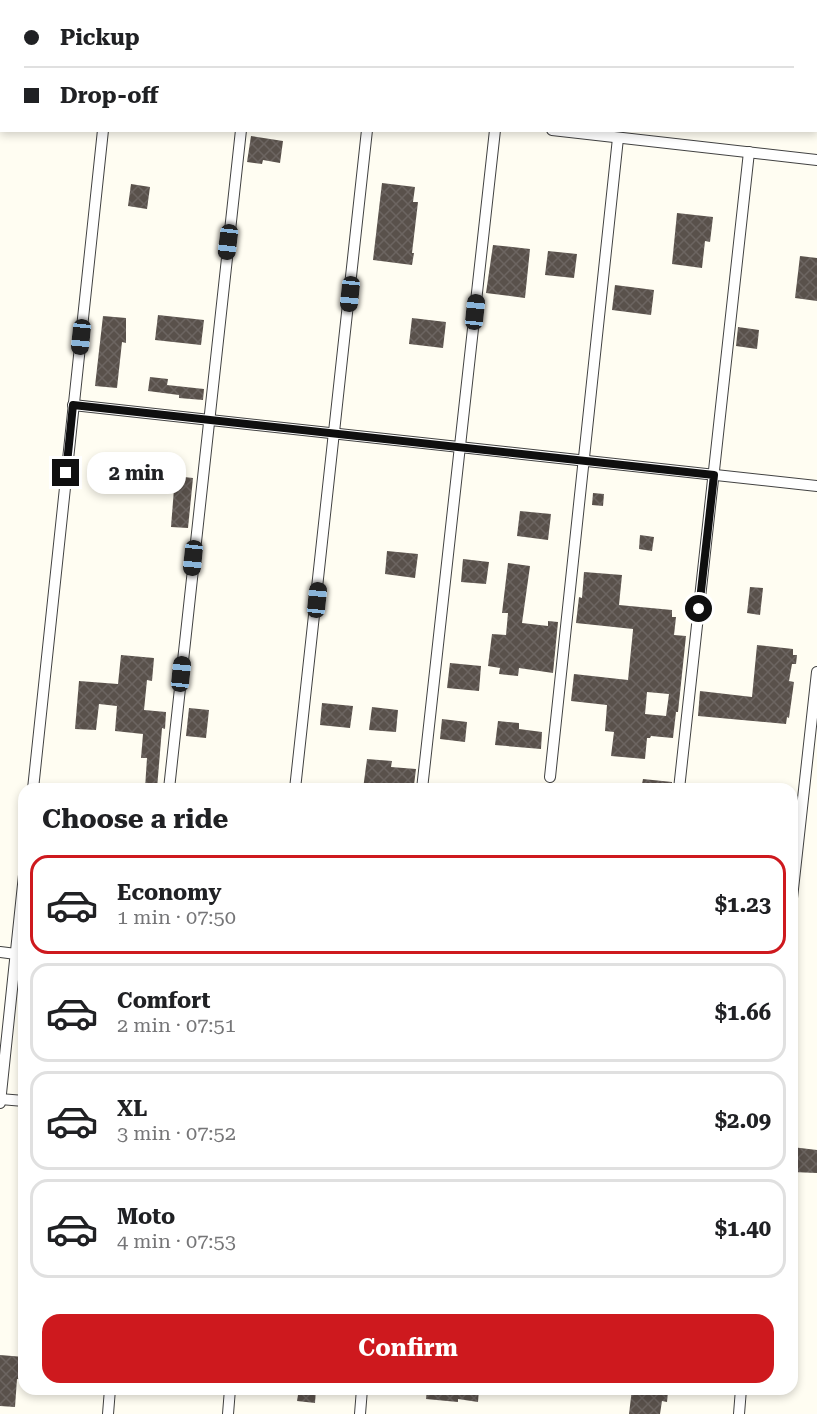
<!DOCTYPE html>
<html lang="en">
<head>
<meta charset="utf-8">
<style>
	:root { --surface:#fff; --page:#f6f6f6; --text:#202124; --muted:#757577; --line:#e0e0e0; --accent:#ce191e }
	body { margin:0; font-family:"Roboto Serif",serif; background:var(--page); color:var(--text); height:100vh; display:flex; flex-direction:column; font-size:22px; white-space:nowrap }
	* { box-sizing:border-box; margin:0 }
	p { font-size:20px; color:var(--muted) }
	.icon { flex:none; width:33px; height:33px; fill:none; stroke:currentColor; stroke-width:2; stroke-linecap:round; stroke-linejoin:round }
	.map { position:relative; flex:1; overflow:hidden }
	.panel { position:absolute; left:18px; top:783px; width:780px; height:612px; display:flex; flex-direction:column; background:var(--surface); border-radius:18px; box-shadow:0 3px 9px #0003 }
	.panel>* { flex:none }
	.banner { position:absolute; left:0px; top:0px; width:818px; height:132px; box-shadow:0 3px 9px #0003; display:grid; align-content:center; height:132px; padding:0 24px; background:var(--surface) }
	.end { position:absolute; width:27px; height:27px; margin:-14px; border:8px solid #0f0f0f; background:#fff; box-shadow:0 0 0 3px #fff }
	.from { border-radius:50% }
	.bubble { position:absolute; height:42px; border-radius:18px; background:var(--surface); box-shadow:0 3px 9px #0003; font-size:20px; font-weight:700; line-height:42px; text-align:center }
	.car { position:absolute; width:18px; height:36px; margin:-18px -9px; border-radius:8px; box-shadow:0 0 4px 2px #0007; background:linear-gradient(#222 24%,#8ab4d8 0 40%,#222 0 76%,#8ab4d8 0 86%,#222 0) }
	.banner b { display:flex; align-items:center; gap:21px; height:57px; font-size:22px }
	.banner b+b { border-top:2px solid var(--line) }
	.banner i { width:15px; height:15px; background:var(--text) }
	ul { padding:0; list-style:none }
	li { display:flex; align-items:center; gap:18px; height:99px; margin:0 12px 9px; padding:0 12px; border:3px solid var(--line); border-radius:18px }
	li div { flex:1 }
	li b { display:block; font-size:22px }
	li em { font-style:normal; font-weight:700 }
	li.current { border-color:var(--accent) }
	li>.icon { width:54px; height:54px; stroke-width:1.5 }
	h2 { padding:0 24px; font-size:27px; line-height:72px }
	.button { display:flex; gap:12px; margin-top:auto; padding:12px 24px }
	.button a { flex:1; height:69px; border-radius:18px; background:var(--accent); color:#fff; font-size:24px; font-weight:700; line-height:69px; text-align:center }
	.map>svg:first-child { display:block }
	.building { fill:url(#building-cross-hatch); fill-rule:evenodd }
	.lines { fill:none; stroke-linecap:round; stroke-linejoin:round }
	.minor-casing { stroke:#424242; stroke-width:12 }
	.minor { stroke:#fff; stroke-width:10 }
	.route { stroke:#0f0f0f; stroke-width:8 }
</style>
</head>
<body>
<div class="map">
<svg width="817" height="1414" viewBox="0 0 817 1414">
	<defs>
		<pattern id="building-cross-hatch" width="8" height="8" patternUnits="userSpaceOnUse" patternTransform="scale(1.5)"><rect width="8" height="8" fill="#59514b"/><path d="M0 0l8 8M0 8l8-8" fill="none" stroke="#6c6561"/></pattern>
	</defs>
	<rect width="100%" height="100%" fill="#fffdf2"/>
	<g class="building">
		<path d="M251,136L283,141L280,163L263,160L262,164L247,162Z"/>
		<path d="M382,183L415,187L413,202H418L412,253H414L412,265L373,260Z"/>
		<path d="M131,184L150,187L147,209L128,206Z"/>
		<path d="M677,213L713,217L710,242L705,241L702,268L672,264Z"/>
		<path d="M493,245L530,249L525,298L486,293Z"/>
		<path d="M548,251L577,254L574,278L545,275Z"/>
		<path d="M800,256L817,258V301L795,298Z"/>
		<path d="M615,285L654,290L651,315L612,310Z"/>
		<path d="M158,315L204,320L201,345L155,340Z"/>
		<path d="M103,316L126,318V343L122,342L117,388L95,386Z"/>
		<path d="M412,318L446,322L443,348L409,344Z"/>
		<path d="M738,327L759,330L757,349L736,346Z"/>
		<path d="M150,377L168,379L167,385L204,389L203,400L179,398V395L148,391Z"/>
		<path d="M175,476L193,478L188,528L171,527Z"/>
		<path d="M593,493L604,494L603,506L592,505Z"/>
		<path d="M520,511L551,514L548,540L517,536Z"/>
		<path d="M640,535L654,537L652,551L639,549Z"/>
		<path d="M387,551L418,554L415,578L385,574Z"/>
		<path d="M463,559L489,562L486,584L461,582Z"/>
		<path d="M508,563L530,566L522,623L548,626V621L558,622L553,673L519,668L518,676L499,674L500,668L488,666L492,634L506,635L508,613H502Z"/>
		<path d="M584,572L622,575L619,605L672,610V617H676L674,635L686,636L678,712H676L673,738L651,736L650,738H647L645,759L611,756L614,732L605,731L607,705L571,701L574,674L628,680L633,630V629L576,623L579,597L582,598ZM647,692L669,694L666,716L645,714Z"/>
		<path d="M750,587L763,588L760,615L747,613Z"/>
		<path d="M757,645L793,649V655H797L796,664H792L789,681L794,682L789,718L787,717L786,724L698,716L700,691L752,697Z"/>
		<path d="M121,655L154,658L152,681L147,680L144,710L166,712L165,729L162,728L157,789L145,788L147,758H141L143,734L115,731L117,706L99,704L96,730L75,729L79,681L118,684Z"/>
		<path d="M450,663L481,666L479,691L447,688Z"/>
		<path d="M322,703L353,706L350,728L320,725Z"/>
		<path d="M372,707L398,710L396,732L369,730Z"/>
		<path d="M189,708L209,710L206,738L186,736Z"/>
		<path d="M442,719L467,722L465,742L440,739Z"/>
		<path d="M498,721L519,723V729L542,732L541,749L495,745Z"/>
		<path d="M367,759L392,761L391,767L416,769L414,785L396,783L395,789H363Z"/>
		<path d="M643,779L672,782V789H641Z"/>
		<path d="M792,1147L817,1150V1173L792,1172Z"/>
		<path d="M0,1355L24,1357V1380L17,1379L15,1407L0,1406Z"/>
		<path d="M299,1389H316L315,1403L297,1401Z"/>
		<path d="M427,1389H479L478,1402L458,1399V1402L426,1399Z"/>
		<path d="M632,1389H666L665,1391L668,1392L667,1402L662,1401L660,1414H629Z"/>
	</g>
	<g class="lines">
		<defs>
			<g id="minor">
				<path d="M117,2V0"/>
				<path d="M255,2L256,0"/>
				<path d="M380,2V0"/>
				<path d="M509,2V0"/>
				<path d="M552,130L817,160"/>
				<path d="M73,405L817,486"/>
				<path d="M550,777L618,138"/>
				<path d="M33,789L103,130"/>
				<path d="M169,789L241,130"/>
				<path d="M295,789L367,130"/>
				<path d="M422,789L495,130"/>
				<path d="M679,789L749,152"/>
				<path d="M792,898L817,672"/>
				<path d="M0,952L16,954"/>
				<path d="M0,1099L24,1101"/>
				<path d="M0,1103L24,875"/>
				<path d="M108,1414L110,1389"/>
				<path d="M228,1414L230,1389"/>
				<path d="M360,1414L362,1389"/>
				<path d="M739,1414L741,1389"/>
			</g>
		</defs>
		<use href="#minor" class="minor-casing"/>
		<use href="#minor" class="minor"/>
	</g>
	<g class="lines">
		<path class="route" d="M66,473L73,405L714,475L699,609"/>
	</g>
</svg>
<i class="end from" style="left:699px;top:609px"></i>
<i class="end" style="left:66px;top:473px"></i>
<div class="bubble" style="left:87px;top:452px;width:99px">2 min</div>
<i class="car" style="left:228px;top:242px;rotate:187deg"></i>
<i class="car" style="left:350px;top:294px;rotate:186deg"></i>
<i class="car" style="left:475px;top:312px;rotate:6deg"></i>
<i class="car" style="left:81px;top:337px;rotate:186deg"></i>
<i class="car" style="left:193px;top:558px;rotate:186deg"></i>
<i class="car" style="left:317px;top:600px;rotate:6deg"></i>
<i class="car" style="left:181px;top:674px;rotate:6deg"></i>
<div class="banner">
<b><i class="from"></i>Pickup</b>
<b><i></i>Drop-off</b>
</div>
<section class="panel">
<h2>Choose a ride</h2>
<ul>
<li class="current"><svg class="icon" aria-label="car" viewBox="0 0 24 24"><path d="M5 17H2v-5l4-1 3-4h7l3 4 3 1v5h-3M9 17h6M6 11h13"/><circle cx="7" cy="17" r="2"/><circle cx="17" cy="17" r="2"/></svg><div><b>Economy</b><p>1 min · 07:50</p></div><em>$1.23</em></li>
<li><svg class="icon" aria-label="car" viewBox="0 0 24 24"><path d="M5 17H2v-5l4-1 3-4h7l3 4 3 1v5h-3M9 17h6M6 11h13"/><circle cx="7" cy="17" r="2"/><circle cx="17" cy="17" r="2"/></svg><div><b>Comfort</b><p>2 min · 07:51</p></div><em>$1.66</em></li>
<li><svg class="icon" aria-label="car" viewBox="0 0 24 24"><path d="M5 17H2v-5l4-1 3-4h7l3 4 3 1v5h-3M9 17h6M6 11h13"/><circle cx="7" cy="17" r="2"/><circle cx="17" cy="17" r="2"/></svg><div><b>XL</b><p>3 min · 07:52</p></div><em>$2.09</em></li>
<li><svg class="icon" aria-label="car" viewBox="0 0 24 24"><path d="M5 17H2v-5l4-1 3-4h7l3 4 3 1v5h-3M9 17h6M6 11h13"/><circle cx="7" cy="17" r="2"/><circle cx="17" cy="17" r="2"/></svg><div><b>Moto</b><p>4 min · 07:53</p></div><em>$1.40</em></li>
</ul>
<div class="button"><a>Confirm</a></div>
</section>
</div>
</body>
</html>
